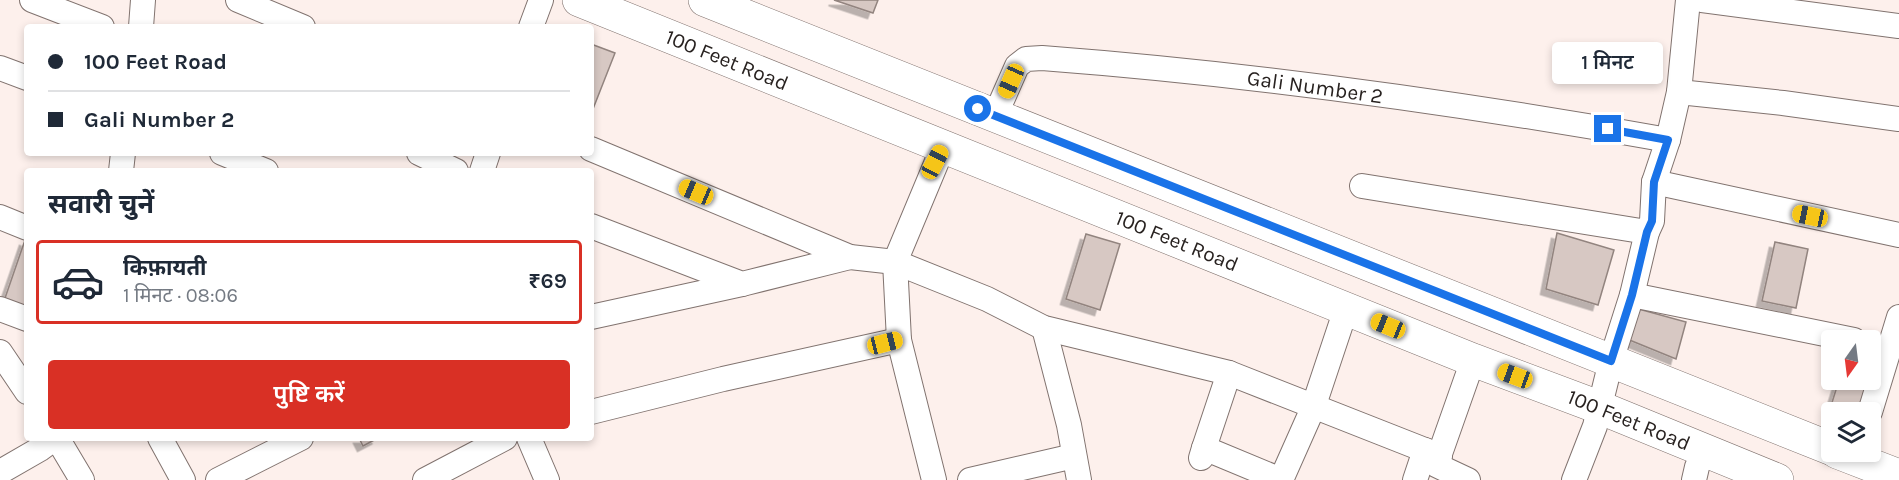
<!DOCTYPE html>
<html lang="hi">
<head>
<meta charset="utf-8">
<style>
	:root { --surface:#fff; --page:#f2f2f3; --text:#1f2937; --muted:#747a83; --line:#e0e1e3; --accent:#d93025 }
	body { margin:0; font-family:Karla,"Noto Sans Devanagari",sans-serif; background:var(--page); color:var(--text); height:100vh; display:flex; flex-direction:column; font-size:22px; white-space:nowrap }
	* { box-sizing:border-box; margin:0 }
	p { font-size:20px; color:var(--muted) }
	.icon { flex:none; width:33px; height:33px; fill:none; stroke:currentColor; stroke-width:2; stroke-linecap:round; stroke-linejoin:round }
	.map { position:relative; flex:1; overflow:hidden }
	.drawer { position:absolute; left:24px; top:168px; width:570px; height:273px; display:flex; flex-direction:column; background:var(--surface); border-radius:6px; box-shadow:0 3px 9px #0003 }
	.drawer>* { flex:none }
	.top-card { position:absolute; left:24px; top:24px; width:570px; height:132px; border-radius:6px; box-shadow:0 3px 9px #0003; display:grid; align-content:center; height:132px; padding:0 24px; background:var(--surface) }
	.needle { width:39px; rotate:194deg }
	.controls { position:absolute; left:1821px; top:330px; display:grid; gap:12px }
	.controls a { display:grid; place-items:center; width:60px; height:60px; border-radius:6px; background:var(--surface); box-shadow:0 3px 9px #0003; font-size:30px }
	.end { position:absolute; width:27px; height:27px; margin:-14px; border:8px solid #1a73e8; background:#fff; box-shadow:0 0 0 3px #fff }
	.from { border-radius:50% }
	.bubble { position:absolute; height:42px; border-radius:6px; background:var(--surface); box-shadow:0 3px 9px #0003; font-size:20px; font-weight:600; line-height:42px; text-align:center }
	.car { position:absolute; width:18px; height:36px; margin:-18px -9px; border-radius:8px; box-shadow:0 0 4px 2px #0007; background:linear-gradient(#f5c518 24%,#345 0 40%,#f5c518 0 76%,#345 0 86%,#f5c518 0) }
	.top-card b { display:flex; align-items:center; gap:21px; height:57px; font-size:22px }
	.top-card b+b { border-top:2px solid var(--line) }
	.top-card i { width:15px; height:15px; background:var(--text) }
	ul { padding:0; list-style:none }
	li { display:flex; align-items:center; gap:18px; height:84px; margin:0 12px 9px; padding:0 12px; border:3px solid var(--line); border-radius:6px }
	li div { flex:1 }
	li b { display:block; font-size:22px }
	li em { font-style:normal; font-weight:600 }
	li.active { border-color:var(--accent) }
	li>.icon { width:54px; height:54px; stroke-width:1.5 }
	h2 { padding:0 24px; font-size:27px; line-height:72px }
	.button { display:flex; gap:12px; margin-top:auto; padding:12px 24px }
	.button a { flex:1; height:69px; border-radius:6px; background:var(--accent); color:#fff; font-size:24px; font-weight:600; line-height:69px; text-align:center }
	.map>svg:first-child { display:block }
	.building { fill:#d7c8c3; stroke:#92847f; stroke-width:1.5; filter:url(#shadow) }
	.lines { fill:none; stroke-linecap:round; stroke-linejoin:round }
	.street-casing { stroke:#81736f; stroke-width:26 }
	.secondary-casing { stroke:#81736f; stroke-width:34 }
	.street { stroke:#fff; stroke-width:24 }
	.secondary { stroke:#fff; stroke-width:33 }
	.route { stroke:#1a73e8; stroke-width:8 }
	.labels { text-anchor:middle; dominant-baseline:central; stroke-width:5; stroke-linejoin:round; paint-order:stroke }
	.street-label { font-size:21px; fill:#282220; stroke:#fff }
</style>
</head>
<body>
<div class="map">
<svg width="1899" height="480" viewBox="0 0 1899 480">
	<defs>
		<filter id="shadow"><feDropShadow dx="-5.5" dy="5.5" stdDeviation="0" flood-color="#0004"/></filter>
	</defs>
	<rect width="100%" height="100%" fill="#fdf0ec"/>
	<g class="building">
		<path d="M834,0H878L873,13Z"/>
		<path d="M591,44L615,53L591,114Z"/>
		<path d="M1557,233L1614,250L1598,305L1546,289Z"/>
		<path d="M1086,234L1120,244L1100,310L1066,299Z"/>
		<path d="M25,240L27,241V311L3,304Z"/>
		<path d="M1775,242L1808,249L1796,308L1762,301Z"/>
		<path d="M1635,308L1686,322L1676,359L1627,339Z"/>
		<path d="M1870,350L1884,354L1867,412H1842L1830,409L1839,380H1870Z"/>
		<path d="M359,438H378L363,446Z"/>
	</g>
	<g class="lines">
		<defs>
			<g id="street">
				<path d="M32,0L102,27"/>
				<path d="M238,0L303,27"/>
				<path d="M1702,0L1899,26"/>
				<path d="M141,27L143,0"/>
				<path d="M531,27L541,0"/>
				<path d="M0,68L27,78"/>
				<path d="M1679,92L1783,103L1899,119"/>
				<path d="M995,116L1017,66L1026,59L1042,58C1252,74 1461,103 1668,140"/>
				<path d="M591,149L850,257L895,262L987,299L1044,328L1229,373L1440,456"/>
				<path d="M222,153L266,171"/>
				<path d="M419,153L456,171"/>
				<path d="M121,171L123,153"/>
				<path d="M482,171L488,153"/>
				<path d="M1654,182L1899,235"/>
				<path d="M1362,186L1647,232"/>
				<path d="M0,217L27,228"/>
				<path d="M591,226L742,284L850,257"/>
				<path d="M1632,295L1854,340"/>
				<path d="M0,309L27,319"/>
				<path d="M591,317L742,284"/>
				<path d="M1044,328L1069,425L1079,480"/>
				<path d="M0,352L27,392"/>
				<path d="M591,412L723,379L899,340"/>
				<path d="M1870,412L1899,317"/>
				<path d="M57,438L82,480"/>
				<path d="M160,438L183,480"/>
				<path d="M529,438L547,480"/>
				<path d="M1204,448L1229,373"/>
				<path d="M1201,458L1204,448L1281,480"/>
				<path d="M0,472L40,449L55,438"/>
				<path d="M218,480L301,438"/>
				<path d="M425,480L505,438"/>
				<path d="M934,480L899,340L895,262L943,147"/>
				<path d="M970,480L1074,456"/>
				<path d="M1281,480L1313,408L1346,309"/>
				<path d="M1415,480L1425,450"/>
				<path d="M1468,480L1436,465L1473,360"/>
				<path d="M1574,480L1595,426L1611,361L1632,295L1647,232L1652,221L1654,182L1668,140L1679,92L1688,0"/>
				<path d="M1694,480L1697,467L1704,451"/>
			</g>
			<g id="secondary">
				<path d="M579,0L1473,360L1601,408L1777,480"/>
				<path d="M705,0L1832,449"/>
				<path d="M1837,452L1899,476"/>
			</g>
		</defs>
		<use href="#street" class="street-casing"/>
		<use href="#secondary" class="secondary-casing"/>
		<use href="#street" class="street"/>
		<use href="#secondary" class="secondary"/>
	</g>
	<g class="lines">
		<path class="route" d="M978,109L1611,361L1632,295L1647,232L1652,221L1654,182L1668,140L1608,129"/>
	</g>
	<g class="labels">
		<g class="street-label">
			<text transform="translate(727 60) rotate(22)">100 Feet Road</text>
			<text transform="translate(1315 87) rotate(8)">Gali Number 2</text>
			<text transform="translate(1177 241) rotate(22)">100 Feet Road</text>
			<text transform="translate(1629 420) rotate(22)">100 Feet Road</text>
		</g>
	</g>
</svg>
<div class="controls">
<a><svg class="needle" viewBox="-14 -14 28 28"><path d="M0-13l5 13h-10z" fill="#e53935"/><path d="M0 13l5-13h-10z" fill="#747a83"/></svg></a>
<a><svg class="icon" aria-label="layers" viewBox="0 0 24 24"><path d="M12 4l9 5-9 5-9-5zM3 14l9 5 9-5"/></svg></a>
</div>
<i class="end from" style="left:978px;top:109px"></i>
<i class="end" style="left:1608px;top:129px"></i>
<div class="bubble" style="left:1552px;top:42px;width:111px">1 मिनट</div>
<i class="car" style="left:1011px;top:81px;rotate:204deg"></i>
<i class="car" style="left:935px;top:162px;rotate:28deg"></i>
<i class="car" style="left:696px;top:192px;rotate:293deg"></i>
<i class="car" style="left:1810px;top:216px;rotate:282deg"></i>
<i class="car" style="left:1388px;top:326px;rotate:292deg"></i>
<i class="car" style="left:885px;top:343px;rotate:76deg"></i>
<i class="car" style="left:1515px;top:376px;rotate:290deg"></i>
<div class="top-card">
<b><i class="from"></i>100 Feet Road</b>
<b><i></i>Gali Number 2</b>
</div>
<section class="drawer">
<h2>सवारी चुनें</h2>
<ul>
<li class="active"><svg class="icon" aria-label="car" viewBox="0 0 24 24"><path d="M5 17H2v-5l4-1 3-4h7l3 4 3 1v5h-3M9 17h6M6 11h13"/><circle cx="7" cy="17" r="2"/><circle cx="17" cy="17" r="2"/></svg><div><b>किफ़ायती</b><p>1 मिनट · 08:06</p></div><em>₹69</em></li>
</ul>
<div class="button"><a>पुष्टि करें</a></div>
</section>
</div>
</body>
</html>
